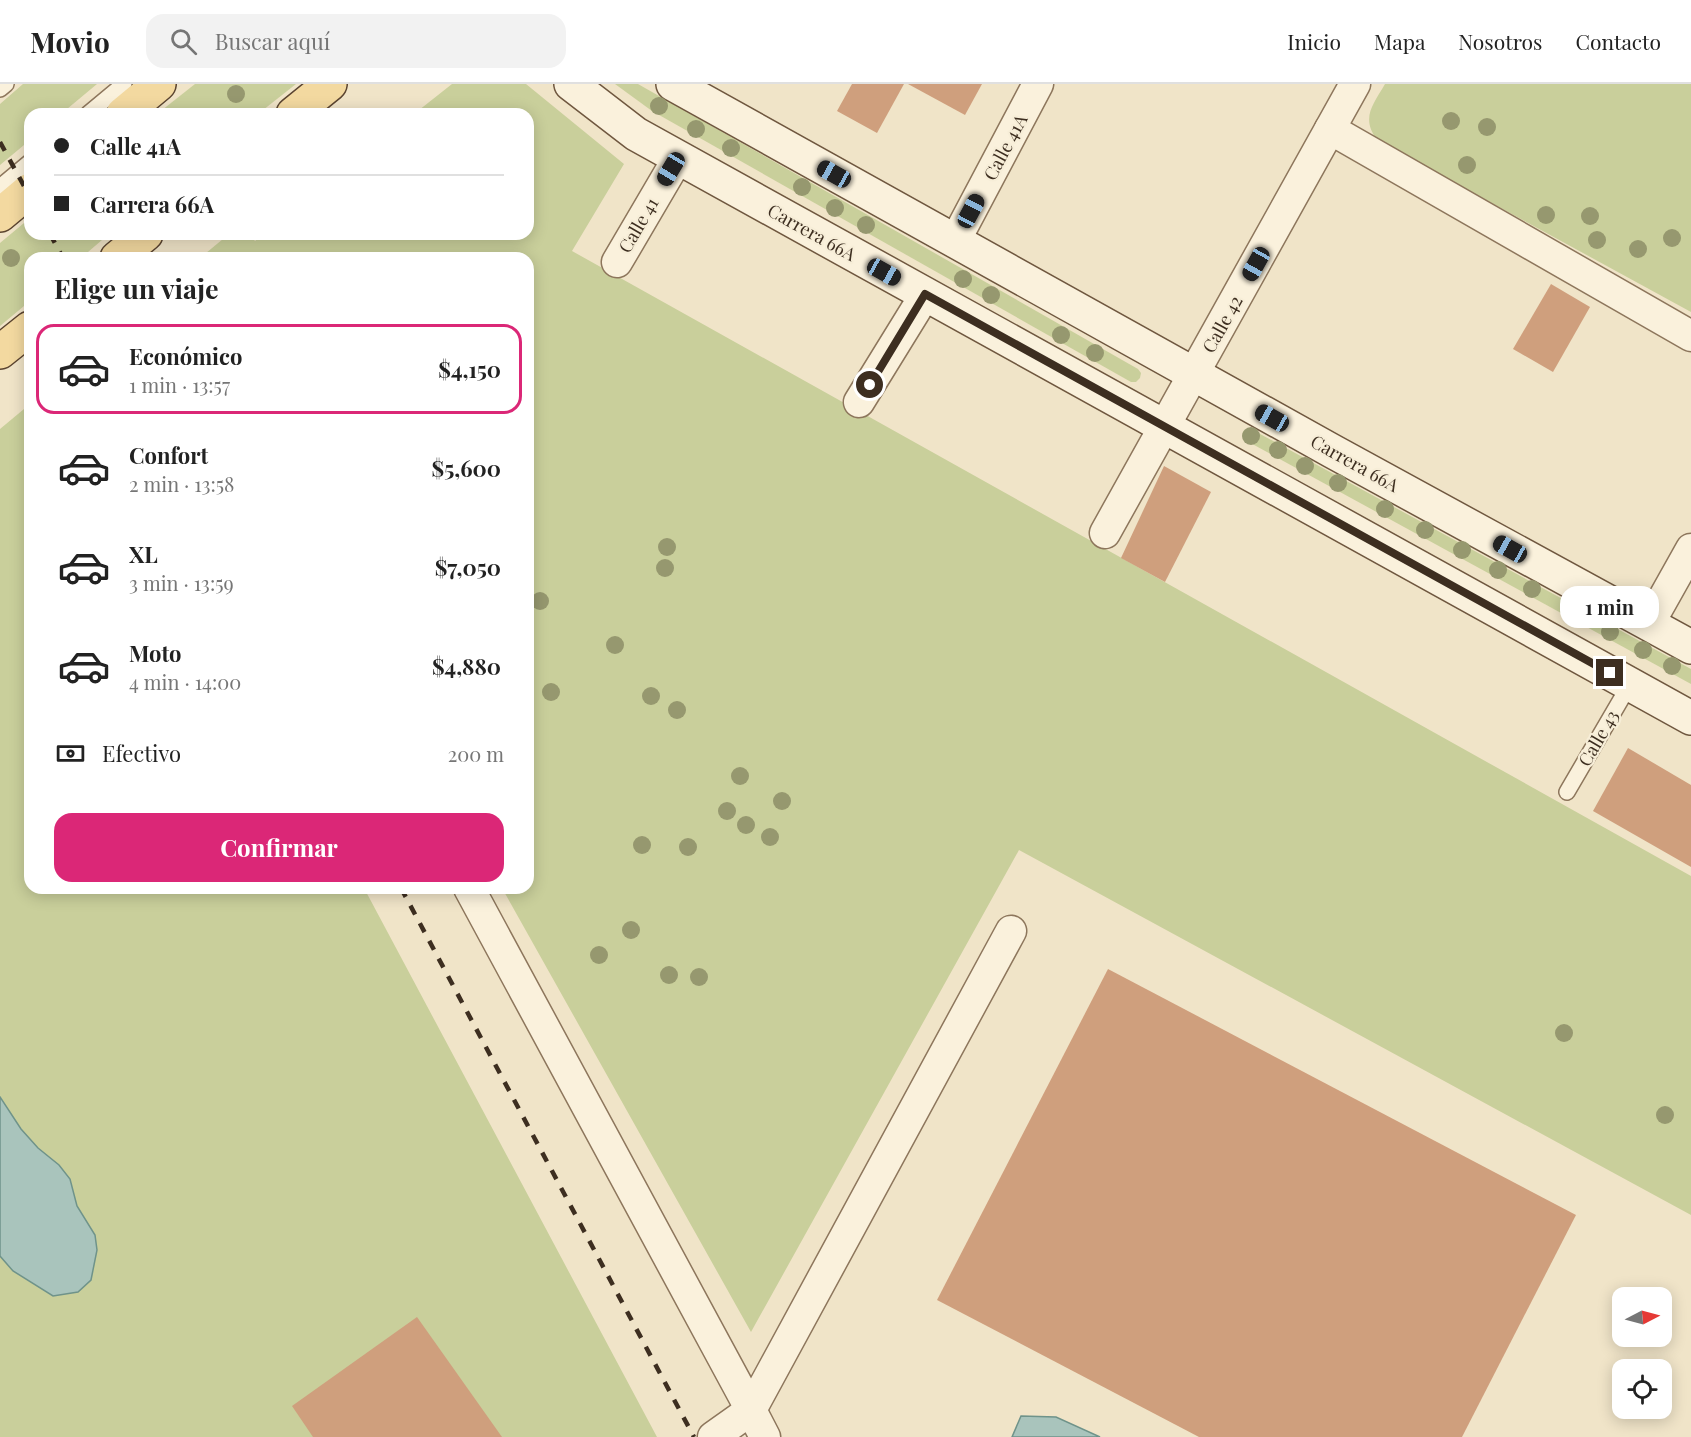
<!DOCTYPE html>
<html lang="es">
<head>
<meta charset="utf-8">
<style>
	:root { --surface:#fff; --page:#f2f2f2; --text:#222; --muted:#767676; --line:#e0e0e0; --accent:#db2777 }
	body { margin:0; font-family:"Playfair Display",serif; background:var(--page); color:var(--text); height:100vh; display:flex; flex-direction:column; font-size:22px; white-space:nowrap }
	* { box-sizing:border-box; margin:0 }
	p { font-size:20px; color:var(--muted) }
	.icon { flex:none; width:33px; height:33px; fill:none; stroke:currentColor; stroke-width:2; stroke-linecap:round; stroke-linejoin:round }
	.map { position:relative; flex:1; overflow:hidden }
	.details { position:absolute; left:24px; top:168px; width:510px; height:642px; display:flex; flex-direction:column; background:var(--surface); border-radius:18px; box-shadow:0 3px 15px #0003 }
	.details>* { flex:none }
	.hud { position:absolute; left:24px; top:24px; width:510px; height:132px; border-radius:18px; box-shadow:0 3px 15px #0003; display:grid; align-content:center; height:132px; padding:0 30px; background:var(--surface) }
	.needle { width:39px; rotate:84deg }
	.tools { position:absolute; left:1612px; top:1203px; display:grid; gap:12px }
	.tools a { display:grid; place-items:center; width:60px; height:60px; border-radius:12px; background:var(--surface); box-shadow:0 3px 15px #0003; font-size:30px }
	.end { position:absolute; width:27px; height:27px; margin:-14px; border:8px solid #3d2e20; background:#fff; box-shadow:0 0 0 3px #fff }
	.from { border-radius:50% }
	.bubble { position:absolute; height:42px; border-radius:18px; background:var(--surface); box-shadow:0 3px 15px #0003; font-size:20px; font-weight:700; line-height:42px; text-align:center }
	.car { position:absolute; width:18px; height:36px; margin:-18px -9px; border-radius:8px; box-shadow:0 0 4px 2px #0007; background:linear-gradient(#222 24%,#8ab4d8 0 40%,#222 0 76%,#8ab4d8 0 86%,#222 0) }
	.hud b { display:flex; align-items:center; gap:21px; height:57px; font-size:22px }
	.hud b+b { border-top:2px solid var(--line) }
	.hud i { width:15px; height:15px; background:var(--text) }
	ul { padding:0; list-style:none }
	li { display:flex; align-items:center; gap:18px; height:90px; margin:0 12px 9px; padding:0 18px; border:3px solid transparent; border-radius:18px }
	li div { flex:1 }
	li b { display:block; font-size:22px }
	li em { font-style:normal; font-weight:700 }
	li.current { border-color:var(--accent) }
	li>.icon { width:54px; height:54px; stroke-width:1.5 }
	h2 { padding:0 30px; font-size:27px; line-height:72px }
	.pay { display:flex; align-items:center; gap:15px; height:66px; padding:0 30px; font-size:22px }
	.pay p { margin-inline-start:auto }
	.button { display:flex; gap:12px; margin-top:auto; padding:12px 30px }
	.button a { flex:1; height:69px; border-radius:18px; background:var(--accent); color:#fff; font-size:24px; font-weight:700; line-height:69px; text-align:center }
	header { display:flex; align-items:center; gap:36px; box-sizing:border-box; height:84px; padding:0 30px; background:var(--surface); border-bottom:2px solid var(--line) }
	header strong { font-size:28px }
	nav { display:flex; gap:33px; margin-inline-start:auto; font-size:21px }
	.search { width:420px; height:54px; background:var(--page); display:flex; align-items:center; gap:15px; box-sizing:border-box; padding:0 21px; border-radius:18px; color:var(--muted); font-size:22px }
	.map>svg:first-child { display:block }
	.green { fill:#c9cf9b }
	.water { fill:#a9c4bc; stroke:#6f938a; stroke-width:1.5 }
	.building { fill:#cf9f7d }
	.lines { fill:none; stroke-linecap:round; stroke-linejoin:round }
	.lane-casing { stroke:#8d765c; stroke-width:18 }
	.street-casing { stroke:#8d765c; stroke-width:33 }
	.secondary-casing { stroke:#6f573f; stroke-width:36 }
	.primary-casing { stroke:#5b4430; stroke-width:36 }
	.lane { stroke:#faf1dc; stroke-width:15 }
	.street { stroke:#faf1dc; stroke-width:30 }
	.secondary { stroke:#faf1dc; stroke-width:33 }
	.primary { stroke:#f3d9a0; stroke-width:33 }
	.rail { stroke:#3d2e20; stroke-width:4.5; stroke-dasharray:10 10; stroke-linecap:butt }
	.tree { fill:#96986f }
	.route { stroke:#3d2e20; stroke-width:8 }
	.labels { text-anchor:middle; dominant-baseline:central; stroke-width:4.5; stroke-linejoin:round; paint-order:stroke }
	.street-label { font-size:18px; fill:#3d2e20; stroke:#f7eed8 }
</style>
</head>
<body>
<header>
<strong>Movio</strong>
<div class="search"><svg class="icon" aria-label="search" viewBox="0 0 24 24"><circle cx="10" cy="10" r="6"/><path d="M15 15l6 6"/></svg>Buscar aquí</div>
<nav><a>Inicio</a><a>Mapa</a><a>Nosotros</a><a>Contacto</a></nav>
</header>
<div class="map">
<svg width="1691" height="1353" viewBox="0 0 1691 1353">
	<rect width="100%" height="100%" fill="#f0e4c8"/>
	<g class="green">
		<path d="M23,0H97L61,30H30V56L0,81V20Z"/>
		<path d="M195,0H296L258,30H157Z"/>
		<path d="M452,0H526L624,80L572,167L1691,792V1131L1019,766L751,1248L502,804H528V174H200L229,150H249L255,157L264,150H528V30H414Z"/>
		<path d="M615,0H638L1138,285L1141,289L1140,294L1136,298H1131L652,27Z"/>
		<path d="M1385,0H1691V228L1378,57C1360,34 1373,21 1385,0Z"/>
		<path d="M30,134V150H109L81,174H30V217L0,242V159Z"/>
		<path d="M30,320V804H364L657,1353H0V345Z"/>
		<path d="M1251,345L1691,585V600L1245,356L1243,347Z"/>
	</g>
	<g class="water">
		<path d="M0,1013L21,1045L38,1064L59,1081L70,1095L77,1122L95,1151L97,1166L91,1196L78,1208L53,1212L13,1187L0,1172Z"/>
		<path d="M1021,1332L1056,1333L1100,1353H1012Z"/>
	</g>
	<g class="building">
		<path d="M852,0H904L877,49L837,27Z"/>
		<path d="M908,0H982L965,31Z"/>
		<path d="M1551,200L1590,223L1553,288L1513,265Z"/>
		<path d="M1164,382L1211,408L1165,498L1121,474Z"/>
		<path d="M1628,664L1691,701V783L1593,727Z"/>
		<path d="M1108,885L1576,1131L1462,1353H1199L937,1216Z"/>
		<path d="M417,1233L502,1353H313L292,1322Z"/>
	</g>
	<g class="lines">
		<defs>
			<g id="lane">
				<path d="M0,5L6,0"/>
				<path d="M88,30L124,0"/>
				<path d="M0,103L30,78"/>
				<path d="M1567,708L1630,600"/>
			</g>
			<g id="street">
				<path d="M1330,45L1691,252"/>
				<path d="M955,157L1038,0"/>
				<path d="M617,178L678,74"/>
				<path d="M859,318L925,211"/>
				<path d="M1105,449L1355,0"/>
				<path d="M1649,540L1691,465"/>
				<path d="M469,804L751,1326L1011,847"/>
				<path d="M713,1353L751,1326L765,1353"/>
			</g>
			<g id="secondary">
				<path d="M571,0L636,50L1691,634"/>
				<path d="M673,0L1332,367L1691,563"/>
			</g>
			<g id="primary">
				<path d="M123,30L159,0"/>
				<path d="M293,30L330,0"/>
				<path d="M0,131L30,106"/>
				<path d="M117,174L146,150"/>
				<path d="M0,268L30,244"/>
			</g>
		</defs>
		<use href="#lane" class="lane-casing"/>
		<use href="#street" class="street-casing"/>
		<use href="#secondary" class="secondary-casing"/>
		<use href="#primary" class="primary-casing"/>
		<use href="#lane" class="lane"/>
		<use href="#street" class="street"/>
		<use href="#secondary" class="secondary"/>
		<use href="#primary" class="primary"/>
		<g class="rail">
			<path d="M0,58L30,113"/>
			<path d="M50,150L63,174"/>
			<path d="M401,804L694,1353"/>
		</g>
	</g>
	<g class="tree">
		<circle cx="236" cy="10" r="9"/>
		<circle cx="659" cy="22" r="9"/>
		<circle cx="1451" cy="37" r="9"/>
		<circle cx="1487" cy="43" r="9"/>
		<circle cx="696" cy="45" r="9"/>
		<circle cx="731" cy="64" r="9"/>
		<circle cx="1467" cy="81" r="9"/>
		<circle cx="802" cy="103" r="9"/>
		<circle cx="835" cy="124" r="9"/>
		<circle cx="1546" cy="131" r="9"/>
		<circle cx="1590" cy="132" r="9"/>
		<circle cx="866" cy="141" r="9"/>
		<circle cx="1672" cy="154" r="9"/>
		<circle cx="1597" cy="156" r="9"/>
		<circle cx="1638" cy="165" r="9"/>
		<circle cx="11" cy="174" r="9"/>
		<circle cx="963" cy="195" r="9"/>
		<circle cx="991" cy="211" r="9"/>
		<circle cx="1061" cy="251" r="9"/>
		<circle cx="1095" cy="269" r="9"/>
		<circle cx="1251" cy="352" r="9"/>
		<circle cx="1278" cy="366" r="9"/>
		<circle cx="1305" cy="382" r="9"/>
		<circle cx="1338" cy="399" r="9"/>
		<circle cx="1385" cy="425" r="9"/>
		<circle cx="1425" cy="446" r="9"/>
		<circle cx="667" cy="463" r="9"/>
		<circle cx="1462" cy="466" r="9"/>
		<circle cx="665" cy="484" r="9"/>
		<circle cx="1498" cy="486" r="9"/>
		<circle cx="1532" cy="505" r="9"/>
		<circle cx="540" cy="517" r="9"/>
		<circle cx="1571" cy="526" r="9"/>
		<circle cx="1610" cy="548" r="9"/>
		<circle cx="615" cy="561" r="9"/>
		<circle cx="1643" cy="566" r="9"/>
		<circle cx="1672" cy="582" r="9"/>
		<circle cx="551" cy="608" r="9"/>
		<circle cx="651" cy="612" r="9"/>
		<circle cx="677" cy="626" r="9"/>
		<circle cx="740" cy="692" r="9"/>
		<circle cx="782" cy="717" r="9"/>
		<circle cx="727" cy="727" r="9"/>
		<circle cx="746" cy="741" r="9"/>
		<circle cx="770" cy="753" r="9"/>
		<circle cx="642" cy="761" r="9"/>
		<circle cx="688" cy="763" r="9"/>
		<circle cx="631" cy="846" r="9"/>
		<circle cx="599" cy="871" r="9"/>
		<circle cx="669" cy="891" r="9"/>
		<circle cx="699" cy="893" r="9"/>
		<circle cx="1564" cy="949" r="9"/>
		<circle cx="1665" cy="1031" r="9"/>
	</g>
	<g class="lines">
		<path class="route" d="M870,301L925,210L1610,589"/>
	</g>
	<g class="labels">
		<g class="street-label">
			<text transform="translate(1005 63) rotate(-62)">Calle 41A</text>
			<text transform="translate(638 141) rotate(-60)">Calle 41</text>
			<text transform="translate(812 148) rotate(29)">Carrera 66A</text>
			<text transform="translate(1222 240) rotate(-61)">Calle 42</text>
			<text transform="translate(1355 379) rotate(29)">Carrera 66A</text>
			<text transform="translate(1598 654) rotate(-60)">Calle 43</text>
		</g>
	</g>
</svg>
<div class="tools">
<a><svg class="needle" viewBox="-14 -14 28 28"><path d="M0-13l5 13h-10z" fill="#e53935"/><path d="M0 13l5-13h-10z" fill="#767676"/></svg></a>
<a><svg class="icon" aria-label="locate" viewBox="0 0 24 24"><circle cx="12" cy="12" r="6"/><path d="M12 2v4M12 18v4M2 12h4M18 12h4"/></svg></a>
</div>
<i class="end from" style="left:870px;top:301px"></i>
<i class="end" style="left:1610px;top:589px"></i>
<div class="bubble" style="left:1560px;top:502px;width:99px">1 min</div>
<i class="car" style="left:671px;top:85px;rotate:211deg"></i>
<i class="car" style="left:834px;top:90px;rotate:299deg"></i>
<i class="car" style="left:971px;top:127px;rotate:28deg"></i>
<i class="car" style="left:1256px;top:180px;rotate:209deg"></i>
<i class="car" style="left:884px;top:188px;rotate:119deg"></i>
<i class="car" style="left:1272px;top:334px;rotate:299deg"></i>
<i class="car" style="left:1510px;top:465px;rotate:299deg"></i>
<div class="hud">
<b><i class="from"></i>Calle 41A</b>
<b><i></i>Carrera 66A</b>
</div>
<section class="details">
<h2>Elige un viaje</h2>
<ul>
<li class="current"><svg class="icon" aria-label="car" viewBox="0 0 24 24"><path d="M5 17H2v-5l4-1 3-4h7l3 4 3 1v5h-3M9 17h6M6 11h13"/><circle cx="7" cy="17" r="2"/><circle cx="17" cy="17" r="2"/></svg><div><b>Económico</b><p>1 min · 13:57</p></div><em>$4,150</em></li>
<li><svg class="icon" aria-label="car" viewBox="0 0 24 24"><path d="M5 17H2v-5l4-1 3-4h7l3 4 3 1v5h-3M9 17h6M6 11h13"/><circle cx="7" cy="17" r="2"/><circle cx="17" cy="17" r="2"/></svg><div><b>Confort</b><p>2 min · 13:58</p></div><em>$5,600</em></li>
<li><svg class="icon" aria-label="car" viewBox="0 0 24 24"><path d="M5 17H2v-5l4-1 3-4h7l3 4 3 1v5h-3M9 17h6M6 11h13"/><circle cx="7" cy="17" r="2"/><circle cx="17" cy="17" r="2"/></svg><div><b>XL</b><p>3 min · 13:59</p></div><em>$7,050</em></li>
<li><svg class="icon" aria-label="car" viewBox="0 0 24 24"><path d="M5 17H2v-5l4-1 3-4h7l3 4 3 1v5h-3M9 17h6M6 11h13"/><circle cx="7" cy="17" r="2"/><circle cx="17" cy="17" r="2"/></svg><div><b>Moto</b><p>4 min · 14:00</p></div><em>$4,880</em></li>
</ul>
<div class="pay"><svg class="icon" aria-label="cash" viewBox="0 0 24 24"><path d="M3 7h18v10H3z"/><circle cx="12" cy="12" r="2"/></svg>Efectivo<p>200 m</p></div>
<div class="button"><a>Confirmar</a></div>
</section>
</div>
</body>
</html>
